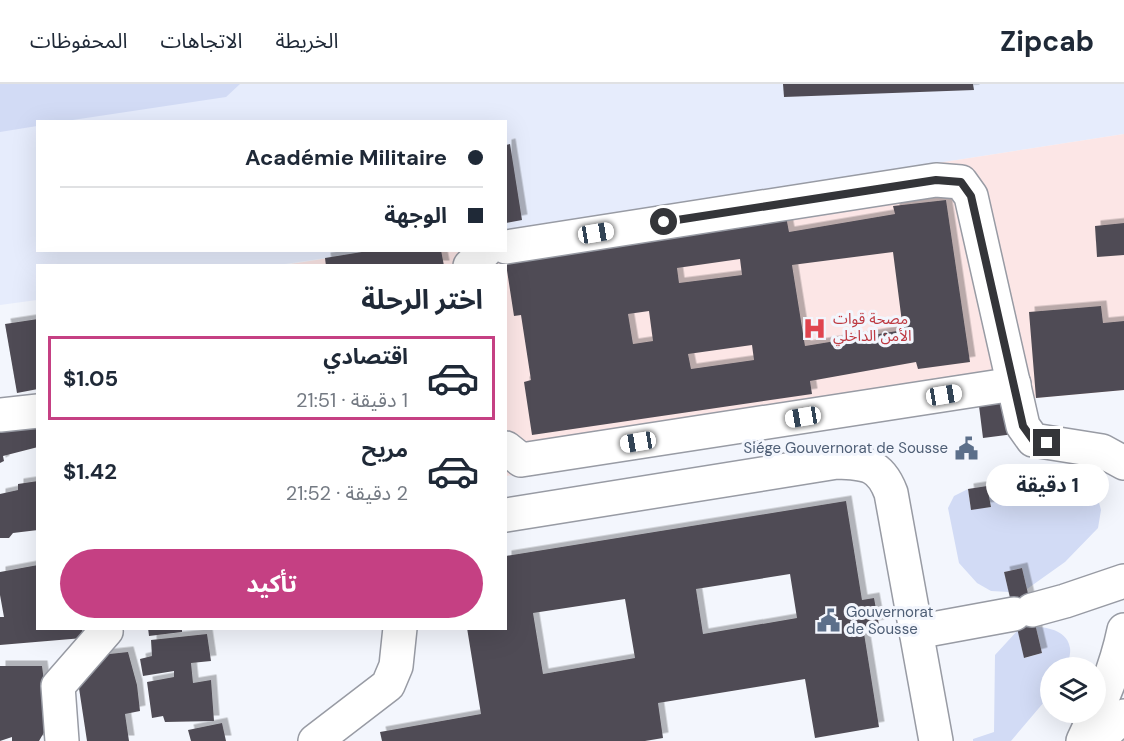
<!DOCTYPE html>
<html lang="ar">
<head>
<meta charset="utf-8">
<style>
	:root { --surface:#fff; --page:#f2f2f3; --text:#1f2937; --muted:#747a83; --line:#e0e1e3; --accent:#c54083 }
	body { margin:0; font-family:"DM Sans","Noto Sans Arabic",sans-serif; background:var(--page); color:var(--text); direction:rtl; height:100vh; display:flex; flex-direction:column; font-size:22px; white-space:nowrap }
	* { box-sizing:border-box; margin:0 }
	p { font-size:20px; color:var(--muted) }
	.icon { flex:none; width:33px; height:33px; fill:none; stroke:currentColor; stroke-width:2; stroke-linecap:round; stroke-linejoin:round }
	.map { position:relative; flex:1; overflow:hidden; direction:ltr }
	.details { position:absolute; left:36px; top:180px; width:471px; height:366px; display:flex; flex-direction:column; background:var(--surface); border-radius:0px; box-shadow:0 6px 24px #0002; direction:rtl }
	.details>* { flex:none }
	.banner { position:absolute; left:36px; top:36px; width:471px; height:132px; border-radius:0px; box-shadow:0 6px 24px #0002; direction:rtl; display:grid; align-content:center; height:132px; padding:0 24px; background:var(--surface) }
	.controls { position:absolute; left:1040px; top:573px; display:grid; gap:12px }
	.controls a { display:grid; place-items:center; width:66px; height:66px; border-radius:50%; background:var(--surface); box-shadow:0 6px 24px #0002; font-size:30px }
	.end { position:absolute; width:27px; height:27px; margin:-14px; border:8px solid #343539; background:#fff; box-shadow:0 0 0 3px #fff }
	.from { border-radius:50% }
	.bubble { position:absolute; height:42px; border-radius:21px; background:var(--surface); box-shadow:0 6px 24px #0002; font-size:20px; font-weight:700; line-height:42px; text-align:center; direction:rtl }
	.car { position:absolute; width:18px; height:36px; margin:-18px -9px; border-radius:8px; box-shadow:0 0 4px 2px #0007; background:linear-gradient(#fff 24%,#345 0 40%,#fff 0 76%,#345 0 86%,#fff 0) }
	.banner b { display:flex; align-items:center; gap:21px; height:57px; font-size:22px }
	.banner b+b { border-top:2px solid var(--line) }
	.banner i { width:15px; height:15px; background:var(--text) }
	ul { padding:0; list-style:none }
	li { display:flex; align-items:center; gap:18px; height:84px; margin:0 12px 9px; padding:0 12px; border:3px solid transparent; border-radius:0px }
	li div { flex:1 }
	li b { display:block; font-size:22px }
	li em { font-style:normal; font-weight:700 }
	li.on { border-color:var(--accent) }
	li>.icon { width:54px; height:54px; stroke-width:1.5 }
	h2 { padding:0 24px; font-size:27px; line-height:72px }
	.button { display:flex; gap:12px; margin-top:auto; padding:12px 24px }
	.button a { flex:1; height:69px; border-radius:36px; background:var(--accent); color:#fff; font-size:24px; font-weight:700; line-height:69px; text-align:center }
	header { display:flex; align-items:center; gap:36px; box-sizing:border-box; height:84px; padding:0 30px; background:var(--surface); border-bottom:2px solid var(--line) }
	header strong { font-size:28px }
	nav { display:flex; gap:33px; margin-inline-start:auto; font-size:21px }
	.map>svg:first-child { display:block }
	.built { fill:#e6ecfc }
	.medical { fill:#fce6e6 }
	.green { fill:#d2dbf5 }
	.building { fill:#504c54; fill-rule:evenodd; filter:url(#shadow) }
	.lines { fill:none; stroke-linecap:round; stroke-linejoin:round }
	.minor-casing { stroke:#989ba4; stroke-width:36 }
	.major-casing { stroke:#989ba4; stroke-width:36 }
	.minor { stroke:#fff; stroke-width:33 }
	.major { stroke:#fff; stroke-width:33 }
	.route { stroke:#343539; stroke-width:8 }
	.labels { text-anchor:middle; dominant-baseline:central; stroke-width:6; stroke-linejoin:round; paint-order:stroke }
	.health-label { font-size:15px; fill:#be3a42; stroke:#f3f6fd; text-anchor:start }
	.service-label { font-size:15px; fill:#4e5e75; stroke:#f3f6fd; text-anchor:end }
</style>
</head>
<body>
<header>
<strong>Zipcab</strong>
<nav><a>الخريطة</a><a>الاتجاهات</a><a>المحفوظات</a></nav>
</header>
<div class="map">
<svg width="1124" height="657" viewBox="0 0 1124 657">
	<defs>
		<filter id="shadow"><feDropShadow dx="5.5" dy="-5.5" stdDeviation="0" flood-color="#0004"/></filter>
	</defs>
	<rect width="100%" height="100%" fill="#f3f6fd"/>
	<path class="built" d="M0,0H1124V50L506,146V38H38V166L374,167L278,181L38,182L37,216L0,221Z"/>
	<path class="medical" d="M1124,50V306L1036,314L506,392V182H278L374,167L506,166V146Z"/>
	<g class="green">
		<path d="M0,0H240L226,13L66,37L38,38L37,42L0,48Z"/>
		<path d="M1062,393L1082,395L1097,411L1101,426L1098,444L1065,478L1027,505L1022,484L1004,488L1009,508L991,507L977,499L959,479L948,424L954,412L968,405L971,425L991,423L987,402L1035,394Z"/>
		<path d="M1036,543C1049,543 1068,548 1070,564C1071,570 1068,578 1067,583L1050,584V611L1011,657H973V655L994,648L995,571L1018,546L1025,574L1042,569Z"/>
	</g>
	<g class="building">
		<path d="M783,0H973L974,6L784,13Z"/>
		<path d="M510,60L522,136L506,139V61Z"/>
		<path d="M946,116L970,278L918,285L916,278L810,297L812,310L532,351L524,298L531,296L521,231L514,232L506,180L547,174V169L785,127L789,148L895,130L893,122ZM893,168L903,246L805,262L792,181ZM740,175L742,191L679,199L677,184ZM649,227L653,257L633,260L628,230ZM752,261L754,276L691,285L688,270Z"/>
		<path d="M1124,139V171L1097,173L1095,142Z"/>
		<path d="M374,166H441L444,182H326L325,174Z"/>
		<path d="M1101,222L1103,239L1124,237V306L1036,314L1029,228Z"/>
		<path d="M38,235V305L17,309L5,240Z"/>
		<path d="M1009,318L1014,350L983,354L979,322Z"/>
		<path d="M38,341V363L3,372L4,377L0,379V343Z"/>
		<path d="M38,397V446L13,449L9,454H0V410L18,406V400Z"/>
		<path d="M987,402L991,423L971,426L968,405Z"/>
		<path d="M846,417L862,516L874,514L879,541L863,543L879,643L815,654L805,595L658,619L663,654L645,657H382L380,648L481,630L467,544H506V472ZM790,490L797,534L703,550L696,505ZM625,515L635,574L543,590L533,529Z"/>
		<path d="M38,481V544H82L83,554L0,561V533H4L0,511V488Z"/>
		<path d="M1022,484L1042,569L1024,574L1004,488Z"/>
		<path d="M148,544H182V548L149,552Z"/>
		<path d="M207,550L211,577L191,579L193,599L211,596L214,637L165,638L163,632L152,634L147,598L174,593V587L143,592L140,575L152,572L151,556Z"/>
		<path d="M128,568L137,601L140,627L125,630L129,657H87L77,591L100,571Z"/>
		<path d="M0,582H42L47,620H43L46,645L39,657H12V653L0,657Z"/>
		<path d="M222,639L226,657H191L188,646Z"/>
	</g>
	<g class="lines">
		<defs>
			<g id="minor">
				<path d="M506,163L936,96L961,98L971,112L1023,342L1033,356L1102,367L1124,379"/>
				<path d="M470,182L486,166"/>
				<path d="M0,331L38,327"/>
				<path d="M506,364L521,376L1014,300"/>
				<path d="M506,431L837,378C866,379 880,380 891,409L936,657"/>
				<path d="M1032,526L1065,517L1124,497"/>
				<path d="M916,548L1014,530"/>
				<path d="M62,657L58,602L106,547L105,544"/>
				<path d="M315,657L388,601L396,582L400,544"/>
			</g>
			<g id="major">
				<path d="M1083,657C1100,621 1116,585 1124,546"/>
				<path d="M1096,657L1124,632"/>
			</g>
		</defs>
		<use href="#minor" class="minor-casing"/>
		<use href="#major" class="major-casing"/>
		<use href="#minor" class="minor"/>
		<use href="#major" class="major"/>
	</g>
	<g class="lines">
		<path class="route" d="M664,138L936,96L961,98L971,112L1023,342L1033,356L1047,359"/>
	</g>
	<defs>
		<symbol id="hospital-bare" viewBox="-9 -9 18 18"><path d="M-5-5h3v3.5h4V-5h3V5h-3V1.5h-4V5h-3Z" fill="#e0444e" stroke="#f3f6fd" stroke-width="2.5" paint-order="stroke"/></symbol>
		<symbol id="civic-bare" viewBox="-9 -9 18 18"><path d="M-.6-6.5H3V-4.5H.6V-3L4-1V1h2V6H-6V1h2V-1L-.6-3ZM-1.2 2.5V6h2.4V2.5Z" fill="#5c6f8a" stroke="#f3f6fd" stroke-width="2.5" paint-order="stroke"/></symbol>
	</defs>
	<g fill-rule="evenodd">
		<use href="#hospital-bare" x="798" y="228" width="33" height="33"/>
		<use href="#civic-bare" x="950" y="348" width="33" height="33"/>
		<use href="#civic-bare" x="812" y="520" width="33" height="33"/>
	</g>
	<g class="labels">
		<g class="health-label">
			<text x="833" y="235">مصحة قوات<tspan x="833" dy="17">الأمن الداخلي</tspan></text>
		</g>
		<g class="service-label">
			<text x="948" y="364">Siége Gouvernorat de Sousse</text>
			<text x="846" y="528" text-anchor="start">Gouvernorat<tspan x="846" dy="17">de Sousse</tspan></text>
		</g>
	</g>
</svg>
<div class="controls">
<a><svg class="icon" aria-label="layers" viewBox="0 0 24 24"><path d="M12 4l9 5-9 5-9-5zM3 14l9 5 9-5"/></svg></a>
</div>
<i class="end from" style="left:664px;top:138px"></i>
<i class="end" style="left:1047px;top:359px"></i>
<div class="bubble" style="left:986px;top:380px;width:123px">1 دقيقة</div>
<i class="car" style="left:596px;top:149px;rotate:81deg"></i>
<i class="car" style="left:944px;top:311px;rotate:81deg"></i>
<i class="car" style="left:803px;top:333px;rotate:261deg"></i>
<i class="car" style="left:638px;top:358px;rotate:261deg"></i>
<div class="banner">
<b><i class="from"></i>Académie Militaire</b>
<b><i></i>الوجهة</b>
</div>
<section class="details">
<h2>اختر الرحلة</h2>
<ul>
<li class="on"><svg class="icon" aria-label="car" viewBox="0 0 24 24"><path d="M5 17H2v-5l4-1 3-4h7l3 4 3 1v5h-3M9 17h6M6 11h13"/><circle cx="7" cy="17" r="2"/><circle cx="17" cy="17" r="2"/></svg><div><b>اقتصادي</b><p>1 دقيقة · 21:51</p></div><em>$1.05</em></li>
<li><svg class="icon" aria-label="car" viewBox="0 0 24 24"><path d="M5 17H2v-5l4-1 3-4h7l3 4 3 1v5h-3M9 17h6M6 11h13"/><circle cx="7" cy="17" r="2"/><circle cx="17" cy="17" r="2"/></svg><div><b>مريح</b><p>2 دقيقة · 21:52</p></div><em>$1.42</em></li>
</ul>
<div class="button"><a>تأكيد</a></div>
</section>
</div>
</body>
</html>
